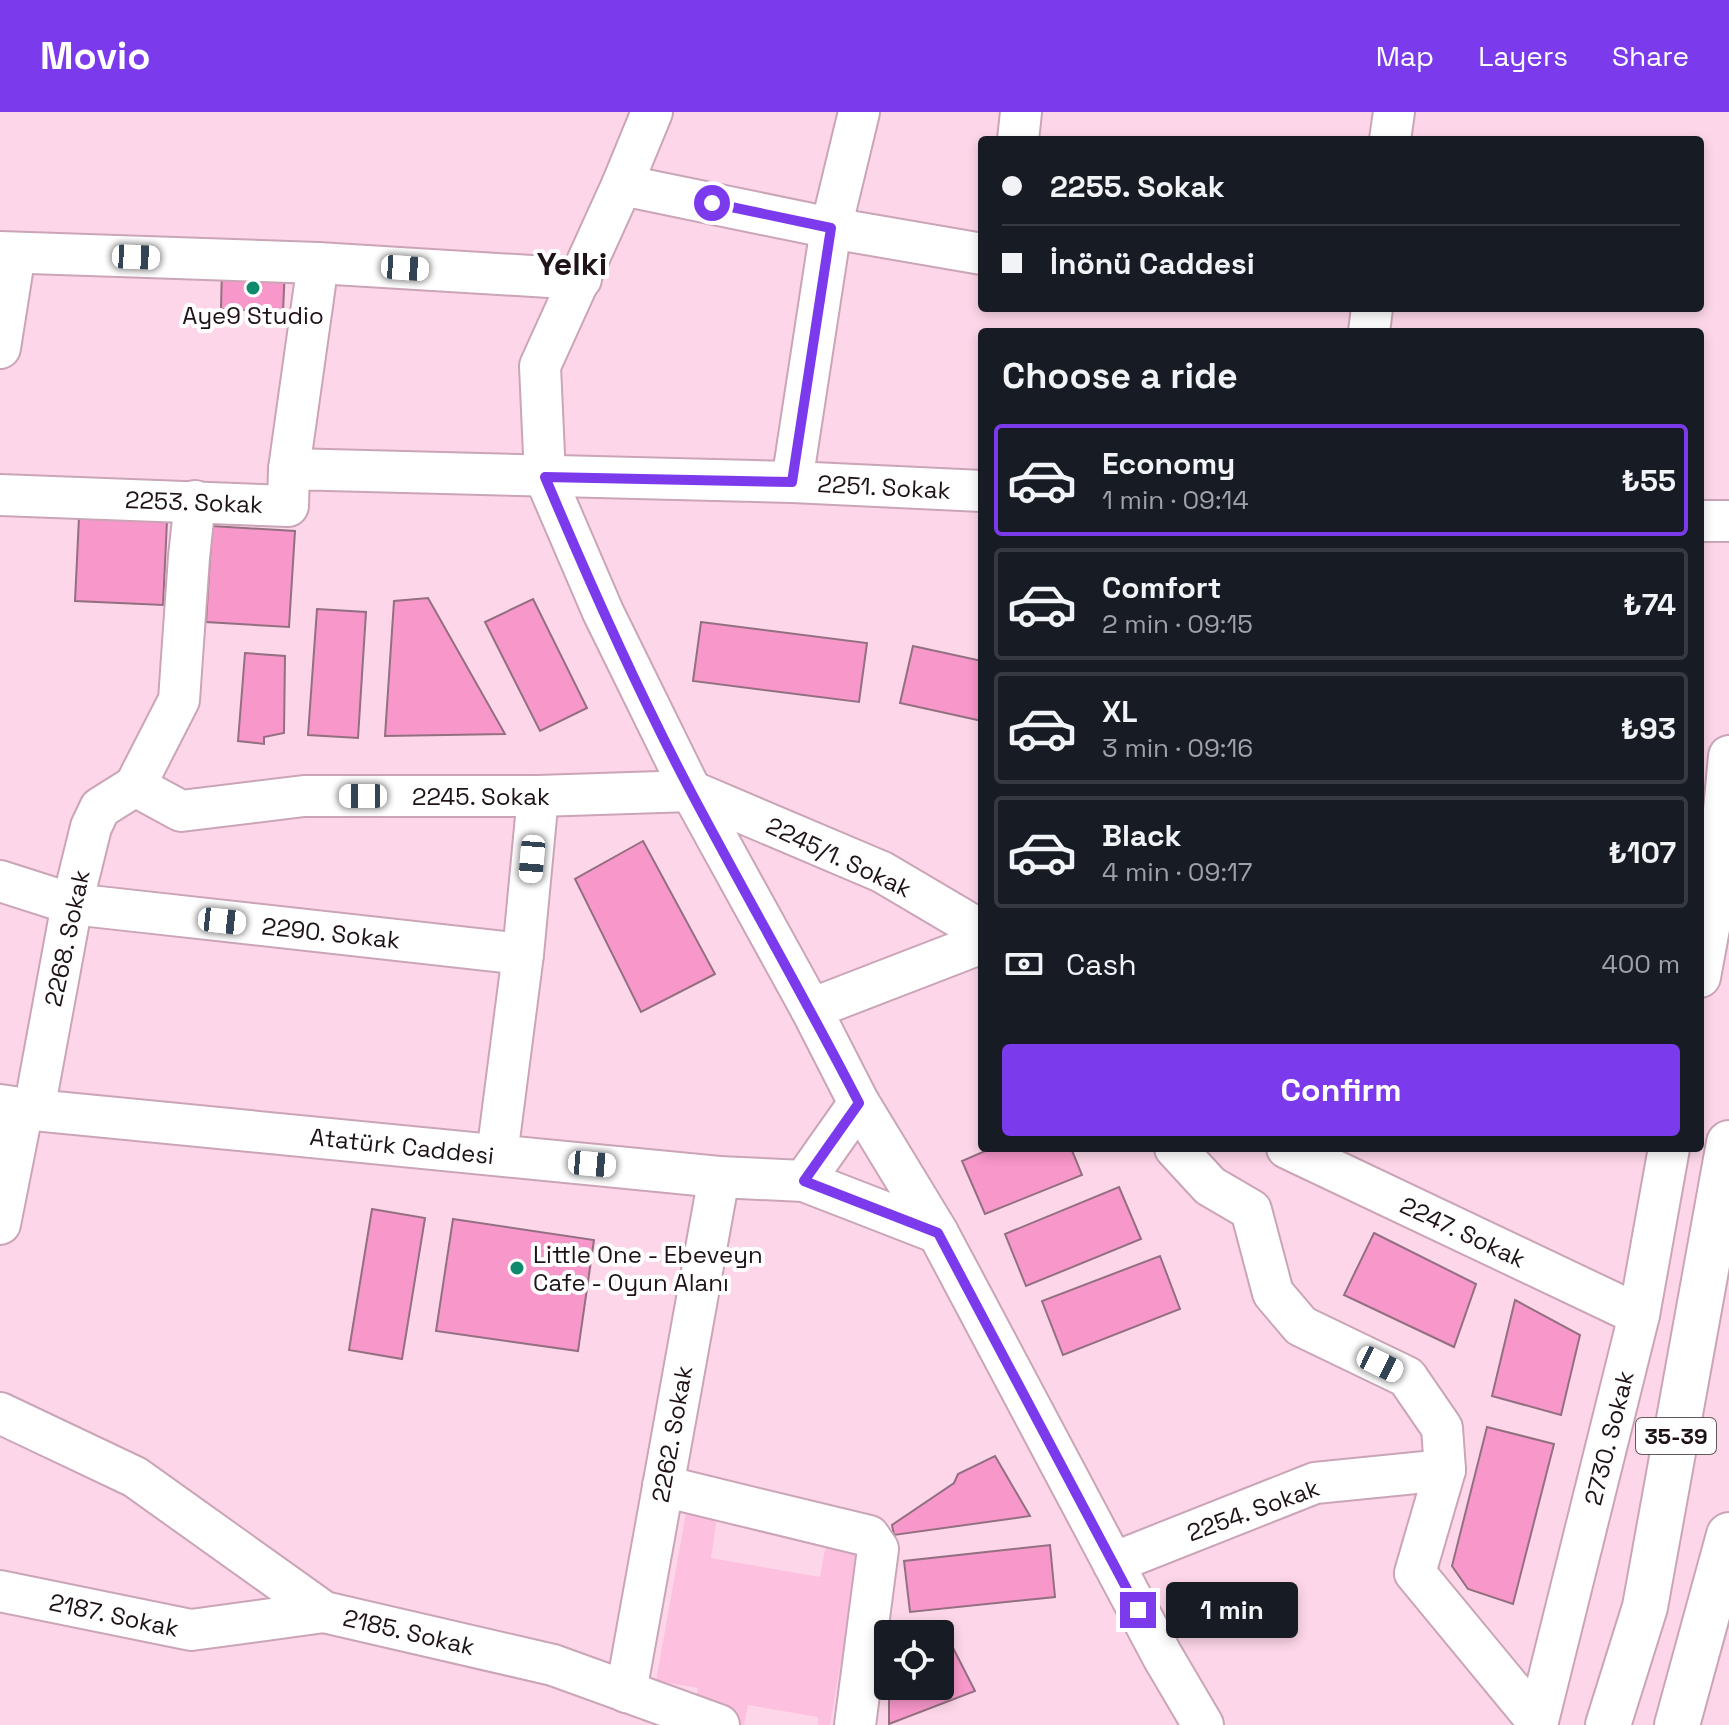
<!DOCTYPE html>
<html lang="en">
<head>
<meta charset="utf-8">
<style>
	:root { --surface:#171b24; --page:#20242c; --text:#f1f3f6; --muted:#9ea1a6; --line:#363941; --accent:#7c3aed }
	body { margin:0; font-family:"Space Grotesk",sans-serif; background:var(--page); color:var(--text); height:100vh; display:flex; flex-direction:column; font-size:30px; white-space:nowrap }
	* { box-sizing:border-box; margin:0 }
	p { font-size:26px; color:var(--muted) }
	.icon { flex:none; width:44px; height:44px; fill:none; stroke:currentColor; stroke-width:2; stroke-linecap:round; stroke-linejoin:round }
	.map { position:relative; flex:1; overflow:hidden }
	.drawer { position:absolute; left:978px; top:216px; width:726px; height:824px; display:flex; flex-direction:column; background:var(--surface); border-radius:8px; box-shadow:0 4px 12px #0003 }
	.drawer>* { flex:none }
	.guide { position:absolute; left:978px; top:24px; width:726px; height:176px; border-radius:8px; box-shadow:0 4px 12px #0003; display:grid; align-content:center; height:176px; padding:0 24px; background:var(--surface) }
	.controls { position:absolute; left:874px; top:1508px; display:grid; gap:16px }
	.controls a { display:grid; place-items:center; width:80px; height:80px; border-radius:8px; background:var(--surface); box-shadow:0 4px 12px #0003; font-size:40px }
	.end { position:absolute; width:36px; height:36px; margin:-18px; border:10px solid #7c3aed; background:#fff; box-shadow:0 0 0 4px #fff }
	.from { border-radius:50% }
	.bubble { position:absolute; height:56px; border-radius:8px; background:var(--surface); box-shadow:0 4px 12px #0003; font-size:26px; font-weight:700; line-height:56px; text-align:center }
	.car { position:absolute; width:24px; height:48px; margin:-24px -12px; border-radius:10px; box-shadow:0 0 6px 2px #0007; background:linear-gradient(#fff 24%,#345 0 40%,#fff 0 76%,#345 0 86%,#fff 0) }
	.guide b { display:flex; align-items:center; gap:28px; height:76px; font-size:30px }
	.guide b+b { border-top:2px solid var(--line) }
	.guide i { width:20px; height:20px; background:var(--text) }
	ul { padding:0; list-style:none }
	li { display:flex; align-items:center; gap:24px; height:112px; margin:0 16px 12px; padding:0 8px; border:4px solid var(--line); border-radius:8px }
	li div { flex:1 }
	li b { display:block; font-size:30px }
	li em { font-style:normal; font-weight:700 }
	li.current { border-color:var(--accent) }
	li>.icon { width:72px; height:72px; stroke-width:1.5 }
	h2 { padding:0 24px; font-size:36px; line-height:96px }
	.pay { display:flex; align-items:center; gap:20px; height:88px; padding:0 24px; font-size:30px }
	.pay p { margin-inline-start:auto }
	.action { display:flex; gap:16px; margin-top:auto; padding:16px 24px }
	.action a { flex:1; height:92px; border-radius:8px; background:var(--accent); color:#fff; font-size:32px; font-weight:700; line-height:92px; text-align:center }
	header { display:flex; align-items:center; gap:48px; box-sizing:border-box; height:112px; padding:0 40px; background:var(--accent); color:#fff }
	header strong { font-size:38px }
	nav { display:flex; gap:44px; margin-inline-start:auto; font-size:28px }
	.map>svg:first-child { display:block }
	.green { fill:#fdc1df }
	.building { fill:#f897ca; stroke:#927081; stroke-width:2 }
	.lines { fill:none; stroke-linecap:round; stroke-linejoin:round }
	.minor-casing { stroke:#caa5b7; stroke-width:44 }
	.major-casing { stroke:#caa5b7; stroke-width:48 }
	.minor { stroke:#fff; stroke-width:40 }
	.major { stroke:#fff; stroke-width:44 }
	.route { stroke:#7c3aed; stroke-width:10 }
	.poi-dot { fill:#108a6c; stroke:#fff; stroke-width:3 }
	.labels { text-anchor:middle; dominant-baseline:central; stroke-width:8; stroke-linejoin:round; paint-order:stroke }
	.shield { fill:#fff; stroke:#62595d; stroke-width:2 }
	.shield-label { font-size:22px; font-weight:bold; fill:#1f1218 }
	.poi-label { font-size:24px; fill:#1f1218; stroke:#fff }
	.street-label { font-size:24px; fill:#1f1218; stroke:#fff }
	.district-label { font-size:32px; font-weight:bold; fill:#1f1218; stroke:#fff }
</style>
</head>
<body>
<header>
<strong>Movio</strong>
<nav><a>Map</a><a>Layers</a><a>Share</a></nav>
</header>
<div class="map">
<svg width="1729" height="1613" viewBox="0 0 1729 1613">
	<rect width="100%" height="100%" fill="#fdd7e9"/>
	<path class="green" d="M686,1401L717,1406L711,1446L820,1465L827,1426L861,1432L830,1613H818V1605L748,1593L744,1613L693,1606L698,1576L656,1569Z"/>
	<g class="building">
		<path d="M222,154L285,155L283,200L221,197Z"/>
		<path d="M79,405L167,409L163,493L75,489Z"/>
		<path d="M212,414L295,419L289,515L206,510Z"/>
		<path d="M428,486L505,622L385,624L394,489Z"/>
		<path d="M533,487L587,596L540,619L485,510Z"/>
		<path d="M317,497L366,500L358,626L308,623Z"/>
		<path d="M701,510L867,531L859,590L693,569Z"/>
		<path d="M913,534L982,549V609L900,591Z"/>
		<path d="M245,541L285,544L284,621L264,625V632L238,629Z"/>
		<path d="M643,729L715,862L641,900L575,767Z"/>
		<path d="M992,1036H1071L1082,1063L985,1102L962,1049Z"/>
		<path d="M1119,1075L1141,1127L1026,1174L1005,1122Z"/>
		<path d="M372,1097L425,1106L402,1247L349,1238Z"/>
		<path d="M453,1107L594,1128L578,1239L436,1219Z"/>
		<path d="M1374,1121L1476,1172L1454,1235L1344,1183Z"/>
		<path d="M1160,1144L1180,1197L1063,1243L1042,1189Z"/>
		<path d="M1515,1188L1580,1223L1561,1303L1492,1284Z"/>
		<path d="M1487,1315L1554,1332L1513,1492L1468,1477L1452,1454Z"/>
		<path d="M995,1344L1030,1404L894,1423L892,1413L954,1371L958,1362Z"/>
		<path d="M1050,1433L1055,1485L910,1500L904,1449Z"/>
		<path d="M947,1524L975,1579L889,1612V1574H940V1525Z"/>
	</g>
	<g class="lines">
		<defs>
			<g id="minor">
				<path d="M652,0L622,73L540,254L545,365L603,500L691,679L811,897L859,991L938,1121L1163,1545L1203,1613"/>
				<path d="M1018,28L1021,0"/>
				<path d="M1390,28L1394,0"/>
				<path d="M622,73L831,116L982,142"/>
				<path d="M0,140L318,151L581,167"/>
				<path d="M1369,220L1372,196"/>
				<path d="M0,236L15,141"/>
				<path d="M289,357L318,151"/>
				<path d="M792,370L831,116L859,0"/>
				<path d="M0,383L288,394L289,357L792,370L982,379"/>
				<path d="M1700,409H1729"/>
				<path d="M135,674L181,699L304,684H538L691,679L882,760L982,819"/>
				<path d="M135,674L179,588L189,445L195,389"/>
				<path d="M0,769L72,792L523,842"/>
				<path d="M1700,865L1717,773L1729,644"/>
				<path d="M811,897L982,831"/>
				<path d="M0,993L34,998L719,1065L804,1069L938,1121"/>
				<path d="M34,998L72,792L91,715L100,696L135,674"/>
				<path d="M1175,1036L1210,1074L1251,1098L1273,1181L1301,1214L1407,1265L1442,1316L1445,1358L1415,1461L1538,1610"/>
				<path d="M1287,1036L1639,1203"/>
				<path d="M497,1043L523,842L538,684"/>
				<path d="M804,1069L859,991"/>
				<path d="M0,1112L23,996"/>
				<path d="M0,1301L135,1365L324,1500L553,1553L719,1613"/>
				<path d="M663,1374L869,1424L878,1437L855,1613"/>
				<path d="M1113,1451L1315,1371L1445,1358"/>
				<path d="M0,1479L191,1518L324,1500"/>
				<path d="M626,1580L719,1065"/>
				<path d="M1537,1613L1639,1203L1669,1036"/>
			</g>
			<g id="major">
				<path d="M1608,1613L1645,1495L1729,1031"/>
				<path d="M1677,1613L1729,1423"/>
			</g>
		</defs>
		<use href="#minor" class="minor-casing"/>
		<use href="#major" class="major-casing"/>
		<use href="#minor" class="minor"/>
		<use href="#major" class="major"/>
	</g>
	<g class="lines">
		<path class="route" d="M712,91L831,116L792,370L545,365C590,472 637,578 691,680C746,784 805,886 859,991L804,1069L938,1121L1138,1498"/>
	</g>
	<g class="poi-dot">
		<circle cx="253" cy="176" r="8"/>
		<circle cx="517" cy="1156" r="8"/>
	</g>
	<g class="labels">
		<rect class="shield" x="1636" y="1306" width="80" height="36" rx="6"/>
		<g class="shield-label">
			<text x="1676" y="1324">35-39</text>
		</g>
		<g class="poi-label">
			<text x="253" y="203">Aye9 Studio</text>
			<text x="533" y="1142" text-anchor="start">Little One - Ebeveyn<tspan x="533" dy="28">Cafe - Oyun Alanı</tspan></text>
		</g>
		<g class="street-label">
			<text transform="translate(884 375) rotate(3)">2251. Sokak</text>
			<text transform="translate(194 390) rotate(2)">2253. Sokak</text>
			<text x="481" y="684">2245. Sokak</text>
			<text transform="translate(839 745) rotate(25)">2245/1. Sokak</text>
			<text transform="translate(331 821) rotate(6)">2290. Sokak</text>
			<text transform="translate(67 826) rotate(-78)">2268. Sokak</text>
			<text transform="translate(402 1034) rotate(6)">Atatürk Caddesi</text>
			<text transform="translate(1463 1120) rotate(25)">2247. Sokak</text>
			<text transform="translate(672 1322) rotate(-80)">2262. Sokak</text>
			<text transform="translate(1609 1326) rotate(-76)">2730. Sokak</text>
			<text transform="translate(1253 1398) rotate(-20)">2254. Sokak</text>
			<text transform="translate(114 1503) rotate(12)">2187. Sokak</text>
			<text transform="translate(409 1520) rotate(13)">2185. Sokak</text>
		</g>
		<g class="district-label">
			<text x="572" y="152">Yelki</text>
		</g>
	</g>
</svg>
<div class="controls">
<a><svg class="icon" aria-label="locate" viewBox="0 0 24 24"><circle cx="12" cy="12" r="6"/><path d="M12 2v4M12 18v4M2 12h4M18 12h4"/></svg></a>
</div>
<i class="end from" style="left:712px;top:91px"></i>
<i class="end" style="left:1138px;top:1498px"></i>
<div class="bubble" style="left:1166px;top:1470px;width:132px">1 min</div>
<i class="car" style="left:136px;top:145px;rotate:92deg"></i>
<i class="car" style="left:405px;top:156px;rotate:94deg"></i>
<i class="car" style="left:363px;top:684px;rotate:270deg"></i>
<i class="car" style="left:532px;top:747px;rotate:185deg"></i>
<i class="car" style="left:222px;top:809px;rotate:96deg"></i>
<i class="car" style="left:592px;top:1052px;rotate:95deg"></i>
<i class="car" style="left:1380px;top:1252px;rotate:116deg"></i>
<div class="guide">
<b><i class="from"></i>2255. Sokak</b>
<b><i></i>İnönü Caddesi</b>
</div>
<section class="drawer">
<h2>Choose a ride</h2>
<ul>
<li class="current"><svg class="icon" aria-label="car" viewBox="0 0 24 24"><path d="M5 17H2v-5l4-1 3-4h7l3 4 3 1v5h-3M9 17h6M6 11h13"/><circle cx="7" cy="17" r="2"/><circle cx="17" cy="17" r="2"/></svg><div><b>Economy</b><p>1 min · 09:14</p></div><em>₺55</em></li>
<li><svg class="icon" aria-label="car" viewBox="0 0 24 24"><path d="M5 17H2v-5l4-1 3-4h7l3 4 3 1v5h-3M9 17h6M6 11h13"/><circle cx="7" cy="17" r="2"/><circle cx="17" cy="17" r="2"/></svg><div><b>Comfort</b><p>2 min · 09:15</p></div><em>₺74</em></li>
<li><svg class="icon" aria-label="car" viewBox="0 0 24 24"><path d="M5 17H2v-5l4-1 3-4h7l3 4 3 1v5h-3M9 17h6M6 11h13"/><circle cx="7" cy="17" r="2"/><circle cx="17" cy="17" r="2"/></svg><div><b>XL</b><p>3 min · 09:16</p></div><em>₺93</em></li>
<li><svg class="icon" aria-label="car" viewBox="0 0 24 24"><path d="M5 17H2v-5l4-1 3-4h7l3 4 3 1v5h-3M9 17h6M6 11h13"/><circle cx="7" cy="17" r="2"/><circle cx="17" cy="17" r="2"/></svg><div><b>Black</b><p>4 min · 09:17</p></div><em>₺107</em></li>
</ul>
<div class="pay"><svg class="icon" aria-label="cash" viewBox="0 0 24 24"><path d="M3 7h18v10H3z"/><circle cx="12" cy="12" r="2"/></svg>Cash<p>400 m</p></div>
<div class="action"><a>Confirm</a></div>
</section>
</div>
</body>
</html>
